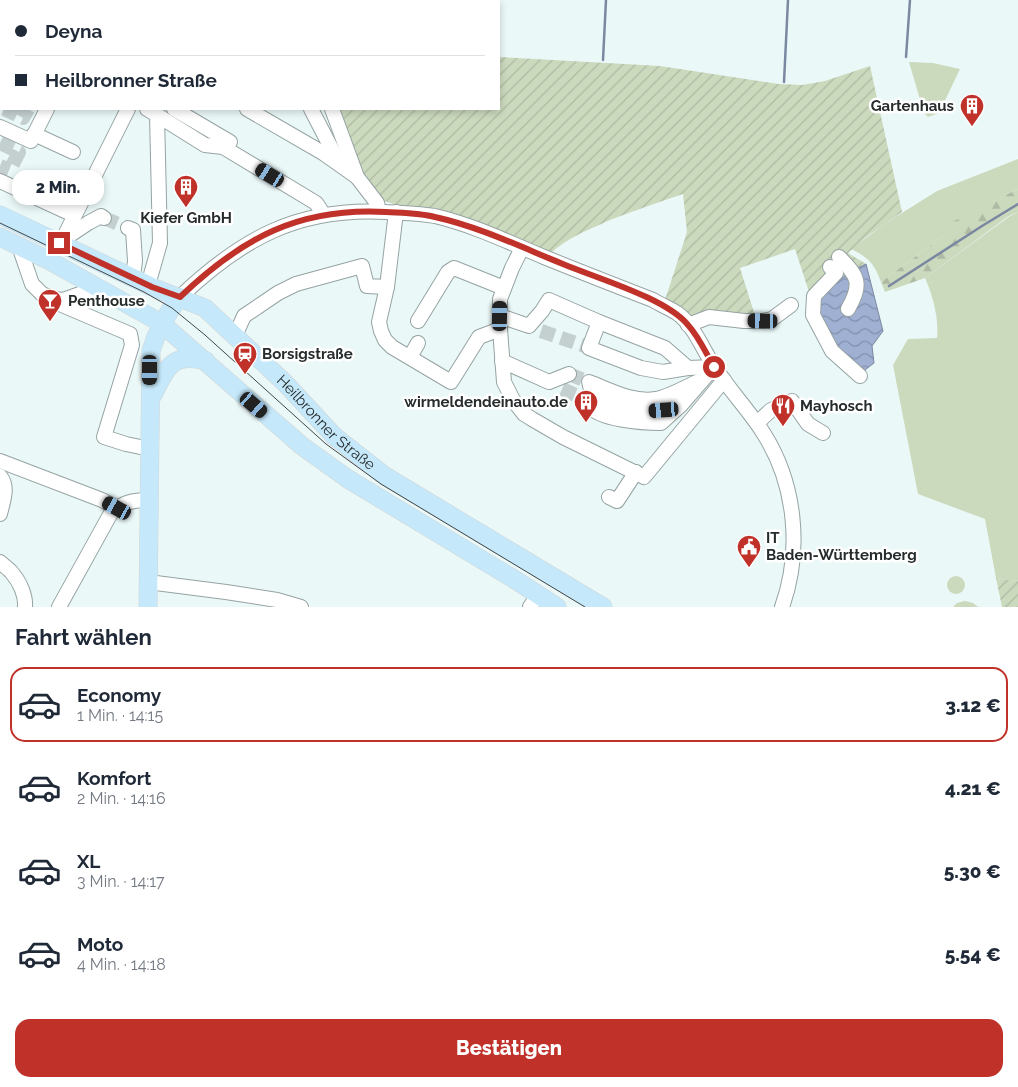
<!DOCTYPE html>
<html lang="de">
<head>
<meta charset="utf-8">
<style>
	:root { --surface:#fff; --page:#f2f2f3; --text:#1f2937; --muted:#747a83; --line:#e0e1e3; --accent:#bf3129 }
	body { margin:0; font-family:Raleway,sans-serif; background:var(--page); color:var(--text); height:100vh; display:flex; flex-direction:column; font-size:19px; white-space:nowrap }
	* { box-sizing:border-box; margin:0 }
	p { font-size:16px; color:var(--muted) }
	.icon { flex:none; width:28px; height:28px; fill:none; stroke:currentColor; stroke-width:2; stroke-linecap:round; stroke-linejoin:round }
	.map { position:relative; height:607px; overflow:hidden }
	.details { display:flex; flex-direction:column; background:var(--surface); flex:1 }
	.details>* { flex:none }
	.guide { position:absolute; left:0px; top:0px; width:500px; height:110px; box-shadow:0 2px 8px #0003; display:grid; align-content:center; height:110px; padding:0 15px; background:var(--surface) }
	.end { position:absolute; width:22px; height:22px; margin:-11px; border:6px solid #bf3129; background:#fff; box-shadow:0 0 0 2px #fff }
	.from { border-radius:50% }
	.bubble { position:absolute; height:35px; border-radius:15px; background:var(--surface); box-shadow:0 2px 8px #0003; font-size:16px; font-weight:800; line-height:35px; text-align:center }
	.car { position:absolute; width:15px; height:30px; margin:-15px -8px; border-radius:6px; box-shadow:0 0 4px 1px #0007; background:linear-gradient(#222 24%,#8ab4d8 0 40%,#222 0 76%,#8ab4d8 0 86%,#222 0) }
	.guide b { display:flex; align-items:center; gap:18px; height:48px; font-size:19px }
	.guide b+b { border-top:1px solid var(--line) }
	.guide i { width:12px; height:12px; background:var(--text) }
	ul { padding:0; list-style:none }
	li { display:flex; align-items:center; gap:15px; height:75px; margin:0 10px 8px; padding:0 5px; border:2px solid transparent; border-radius:15px }
	li div { flex:1 }
	li b { display:block; font-size:19px }
	li em { font-style:normal; font-weight:800 }
	li.on { border-color:var(--accent) }
	li>.icon { width:45px; height:45px; stroke-width:1.5 }
	h2 { padding:0 15px; font-size:22px; line-height:60px }
	.button { display:flex; gap:10px; margin-top:auto; padding:10px 15px }
	.button a { flex:1; height:58px; border-radius:15px; background:var(--accent); color:#fff; font-size:20px; font-weight:800; line-height:58px; text-align:center }
	.map>svg:first-child { display:block }
	.grass { fill:#cbd9bd }
	.forest { fill:url(#forest-firs) }
	.garden { fill:url(#garden-furrows) }
	.water { fill:url(#water-waves); stroke:#7b88a1 }
	.lines { fill:none; stroke-linecap:round; stroke-linejoin:round }
	.stream { stroke:#7b88a1; stroke-width:2.5 }
	.minor-tunnel { stroke:#c4cfcf; stroke-width:14; stroke-dasharray:14 7; stroke-linecap:butt }
	.minor-casing { stroke:#96a3a3; stroke-width:16 }
	.major-casing { stroke:#d4d5d5; stroke-width:19 }
	.minor { stroke:#fff; stroke-width:14 }
	.major { stroke:#c5e8fa; stroke-width:18 }
	.tram { stroke:#414747; stroke-width:1 }
	.route { stroke:#bf3129; stroke-width:6 }
	.labels { text-anchor:middle; dominant-baseline:central; stroke-width:5; stroke-linejoin:round; paint-order:stroke }
	.poi-label { font-size:15px; font-weight:bold; fill:#262b2b; stroke:#fff; text-anchor:start }
	.street-label { font-size:15px; fill:#262b2b; stroke:#fff }
</style>
</head>
<body>
<div class="map">
<svg width="1018" height="607" viewBox="0 0 1018 607">
	<defs>
		<pattern id="forest-firs" width="22" height="20" patternUnits="userSpaceOnUse" patternTransform="scale(1.25)"><rect width="22" height="20" fill="#cbd9bd"/><path d="M5 1l3.5 6h-7zM16 11l3.5 6h-7z" fill="#aebaa3"/></pattern>
		<pattern id="garden-furrows" width="10" height="10" patternUnits="userSpaceOnUse" patternTransform="scale(1.25)"><rect width="10" height="10" fill="#cbd9bd"/><path d="M-1 1l2-2M0 10L10 0M9 11l2-2" fill="none" stroke="#aebaa3"/></pattern>
		<pattern id="water-waves" width="16" height="10" patternUnits="userSpaceOnUse" patternTransform="scale(1.25)"><rect width="16" height="10" fill="#9fb0d3"/><path d="M0 5q4-4 8 0t8 0" fill="none" stroke="#818fab"/></pattern>
	</defs>
	<rect width="100%" height="100%" fill="#ebf8f8"/>
	<g class="grass">
		<path d="M909,62L933,63L960,69L939,113L928,117L924,113Z"/>
		<path d="M1018,159V189L945,226L946,234L881,282C874,263 869,258 851,249L886,223L937,191Z"/>
		<path d="M1018,212V581L996,578L985,519L918,494L893,365L908,339L937,338C939,318 933,296 925,278L1010,216Z"/>
		<circle cx="956" cy="585" r="9"/>
		<path d="M965,601L973,603L978,607H948H953L957,603Z"/>
	</g>
	<path class="forest" d="M1018,189V212L1010,215L925,278L885,292L881,282L946,234L944,226Z"/>
	<g class="garden">
		<path d="M0,0H411L413,1H1V7Z"/>
		<path d="M499,57L660,66L779,84L802,85L825,81L870,66L902,212L866,237L848,253L866,264L852,271L816,296L809,292L795,249L740,268L758,325L697,323L683,308L665,300L687,232L683,194C658,202 634,211 610,220C588,230 568,237 550,254L381,200L362,175L332,109H499Z"/>
		<path d="M996,578L1018,581V607H1002Z"/>
	</g>
	<path class="water" d="M866,264L883,331L872,346L874,363L861,373L835,350L816,314V296L852,271Z"/>
	<g class="lines">
		<g class="stream">
			<path d="M906,57L910,0"/>
			<path d="M603,60L606,0"/>
			<path d="M784,82L788,0"/>
			<path d="M889,286L982,226L1018,204"/>
		</g>
		<g class="minor-tunnel">
			<path d="M4,109L23,118L28,109"/>
			<path d="M0,143L19,152L10,170L0,166"/>
			<path d="M104,218L128,228"/>
			<path d="M541,331L585,346"/>
			<path d="M569,374L589,382"/>
			<path d="M562,389L582,398"/>
		</g>
		<defs>
			<g id="minor">
				<path d="M255,0L258,1"/>
				<path d="M0,57L1,58"/>
				<path d="M0,80L1,77"/>
				<path d="M147,109L157,115L160,243L148,285"/>
				<path d="M174,109L230,142"/>
				<path d="M247,109L323,153L357,177"/>
				<path d="M311,109L339,163"/>
				<path d="M332,109L357,177L377,203L379,211"/>
				<path d="M157,115L205,145L223,147L316,203L324,215"/>
				<path d="M0,127L31,141L47,109"/>
				<path d="M34,134L73,152"/>
				<path d="M0,181L67,212L75,196"/>
				<path d="M396,212L387,287L379,322L381,331L385,340L392,347L451,382L479,337L500,329"/>
				<path d="M128,228L133,230L135,261L133,277"/>
				<path d="M64,239L88,223L101,216L104,218"/>
				<path d="M62,241L128,109"/>
				<path d="M19,246L32,284L42,294L55,299L63,300L96,288"/>
				<path d="M522,248L512,268L500,299V329L504,382L513,400L524,414L532,419L563,437L644,477L724,380"/>
				<path d="M839,257C859,277 862,284 848,309"/>
				<path d="M830,267L836,273L814,296L813,315L832,351L860,376"/>
				<path d="M180,297C242,238 299,207 386,212C402,213 419,213 435,216C473,225 508,242 544,257C581,272 617,286 653,300C661,305 669,308 677,313C695,326 702,349 714,366C729,390 749,410 764,434C796,485 802,551 782,607"/>
				<path d="M55,299L62,305L130,334L132,345L104,437L126,444L150,449"/>
				<path d="M500,316L529,326L542,311L549,300L599,322L589,348L641,368L663,372L688,368L714,367"/>
				<path d="M418,321L448,272L454,268L504,288"/>
				<path d="M599,322L665,348L688,368"/>
				<path d="M688,325L709,317L744,321H763L772,319L791,305"/>
				<path d="M235,336L244,316L278,293L296,284L362,266L367,286L387,287"/>
				<path d="M410,357L418,343"/>
				<path d="M502,361L549,382L569,374"/>
				<path d="M589,382C610,390 633,403 656,399C671,396 685,387 699,381"/>
				<path d="M590,386L595,398C623,409 649,415 678,406"/>
				<path d="M591,392L588,405C599,420 643,423 661,423L681,405L714,367"/>
				<path d="M757,423L771,410L792,401L808,424L823,433"/>
				<path d="M0,461L102,500L117,508"/>
				<path d="M0,476C9,487 3,501 0,514"/>
				<path d="M609,497L617,501L636,472"/>
				<path d="M0,562C4,566 9,569 12,573C20,582 26,596 25,607"/>
				<path d="M148,582L226,592L277,600L301,607"/>
				<path d="M59,607L111,513C123,502 133,500 149,500"/>
				<path d="M530,607L538,595"/>
			</g>
			<g id="major">
				<path id="s1" d="M0,215L152,287L205,308L286,384L334,436L385,476L603,607"/>
				<path d="M0,237L50,261L161,323L302,446L348,479L517,581L557,607"/>
				<path d="M153,395C166,368 172,352 206,361"/>
				<path d="M148,607L151,351C157,330 166,314 180,297"/>
			</g>
		</defs>
		<use href="#minor" class="minor-casing"/>
		<use href="#major" class="major-casing"/>
		<use href="#minor" class="minor"/>
		<use href="#major" class="major"/>
		<path class="tram" d="M0,223L144,292L172,308L205,335L326,444L381,484L585,607"/>
	</g>
	<g class="lines">
		<path class="route" d="M59,243L152,287L180,297C242,238 299,207 386,212C403,213 420,213 435,217C480,227 521,247 563,264C596,278 666,298 688,325C699,337 706,353 714,367"/>
	</g>
	<defs>
		<symbol id="building-pin" viewBox="-11 -11 22 30"><path d="M0 17L-7.5 6A9.5 9.5 0 1 1 7.5 6Z" fill="#bf3129" stroke="#fff"/><path d="M-4-6H4V6H1V3H-1V6H-4ZM-2.5-4.3h1.7v1.8h-1.7ZM.8-4.3h1.7v1.8H.8ZM-2.5-1h1.7V.8h-1.7ZM.8-1h1.7V.8H.8Z" fill="#fff"/></symbol>
		<symbol id="bar-pin" viewBox="-11 -11 22 30"><path d="M0 17L-7.5 6A9.5 9.5 0 1 1 7.5 6Z" fill="#bf3129" stroke="#fff"/><path d="M-6-5H6L.8 .8V4.5H3.5V6h-7V4.5H-.8V.8Z" fill="#fff"/></symbol>
		<symbol id="station-pin" viewBox="-11 -11 22 30"><path d="M0 17L-7.5 6A9.5 9.5 0 1 1 7.5 6Z" fill="#bf3129" stroke="#fff"/><path d="M-3-6H3Q5-6 5-4V2Q5 4 3 4L4.5 6H3L1.5 4h-3L-3 6H-4.5L-3 4Q-5 4-5 2V-4Q-5-6-3-6ZM-3.5-4v3h7v-3ZM-3.5 1v1.5H-2V1ZM2 1v1.5H3.5V1Z" fill="#fff"/></symbol>
		<symbol id="restaurant-pin" viewBox="-11 -11 22 30"><path d="M0 17L-7.5 6A9.5 9.5 0 1 1 7.5 6Z" fill="#bf3129" stroke="#fff"/><path d="M-5-6h1v4h1v-4h1v4h1v-4h1v5L-1.5 .5V6h-2V.5L-5-1ZM5-6V6H3V1.5H1.5Q1.5-4 5-6Z" fill="#fff"/></symbol>
		<symbol id="civic-pin" viewBox="-11 -11 22 30"><path d="M0 17L-7.5 6A9.5 9.5 0 1 1 7.5 6Z" fill="#bf3129" stroke="#fff"/><path d="M-.6-6.5H3V-4.5H.6V-3L4-1V1h2V6H-6V1h2V-1L-.6-3ZM-1.2 2.5V6h2.4V2.5Z" fill="#fff"/></symbol>
	</defs>
	<g fill-rule="evenodd">
		<use href="#building-pin" x="958" y="92" width="28" height="38"/>
		<use href="#building-pin" x="172" y="173" width="28" height="38"/>
		<use href="#bar-pin" x="36" y="287" width="28" height="38"/>
		<use href="#station-pin" x="231" y="340" width="28" height="38"/>
		<use href="#building-pin" x="572" y="388" width="28" height="38"/>
		<use href="#restaurant-pin" x="769" y="392" width="28" height="38"/>
		<use href="#civic-pin" x="735" y="533" width="28" height="38"/>
	</g>
	<g class="labels">
		<g class="poi-label">
			<text x="954" y="106" text-anchor="end">Gartenhaus</text>
			<text x="186" y="218" text-anchor="middle">Kiefer GmbH</text>
			<text x="68" y="301">Penthouse</text>
			<text x="262" y="354">Borsigstraße</text>
			<text x="568" y="402" text-anchor="end">wirmeldendeinauto.de</text>
			<text x="800" y="406">Mayhosch</text>
			<text x="766" y="538">IT<tspan x="766" dy="17">Baden-Württemberg</tspan></text>
		</g>
		<g class="street-label">
			<text stroke="none"><textPath href="#s1" startOffset="392">Heilbronner Straße</textPath></text>
		</g>
	</g>
</svg>
<i class="end from" style="left:714px;top:367px"></i>
<i class="end" style="left:59px;top:243px"></i>
<div class="bubble" style="left:12px;top:170px;width:92px">2 Min.</div>
<i class="car" style="left:270px;top:175px;rotate:301deg"></i>
<i class="car" style="left:500px;top:316px;rotate:1deg"></i>
<i class="car" style="left:763px;top:321px;rotate:271deg"></i>
<i class="car" style="left:150px;top:370px;rotate:180deg"></i>
<i class="car" style="left:254px;top:405px;rotate:131deg"></i>
<i class="car" style="left:664px;top:410px;rotate:266deg"></i>
<i class="car" style="left:117px;top:508px;rotate:299deg"></i>
<div class="guide">
<b><i class="from"></i>Deyna</b>
<b><i></i>Heilbronner Straße</b>
</div>
</div>
<section class="details">
<h2>Fahrt wählen</h2>
<ul>
<li class="on"><svg class="icon" aria-label="car" viewBox="0 0 24 24"><path d="M5 17H2v-5l4-1 3-4h7l3 4 3 1v5h-3M9 17h6M6 11h13"/><circle cx="7" cy="17" r="2"/><circle cx="17" cy="17" r="2"/></svg><div><b>Economy</b><p>1 Min. · 14:15</p></div><em>3.12 €</em></li>
<li><svg class="icon" aria-label="car" viewBox="0 0 24 24"><path d="M5 17H2v-5l4-1 3-4h7l3 4 3 1v5h-3M9 17h6M6 11h13"/><circle cx="7" cy="17" r="2"/><circle cx="17" cy="17" r="2"/></svg><div><b>Komfort</b><p>2 Min. · 14:16</p></div><em>4.21 €</em></li>
<li><svg class="icon" aria-label="car" viewBox="0 0 24 24"><path d="M5 17H2v-5l4-1 3-4h7l3 4 3 1v5h-3M9 17h6M6 11h13"/><circle cx="7" cy="17" r="2"/><circle cx="17" cy="17" r="2"/></svg><div><b>XL</b><p>3 Min. · 14:17</p></div><em>5.30 €</em></li>
<li><svg class="icon" aria-label="car" viewBox="0 0 24 24"><path d="M5 17H2v-5l4-1 3-4h7l3 4 3 1v5h-3M9 17h6M6 11h13"/><circle cx="7" cy="17" r="2"/><circle cx="17" cy="17" r="2"/></svg><div><b>Moto</b><p>4 Min. · 14:18</p></div><em>5.54 €</em></li>
</ul>
<div class="button"><a>Bestätigen</a></div>
</section>
</body>
</html>
